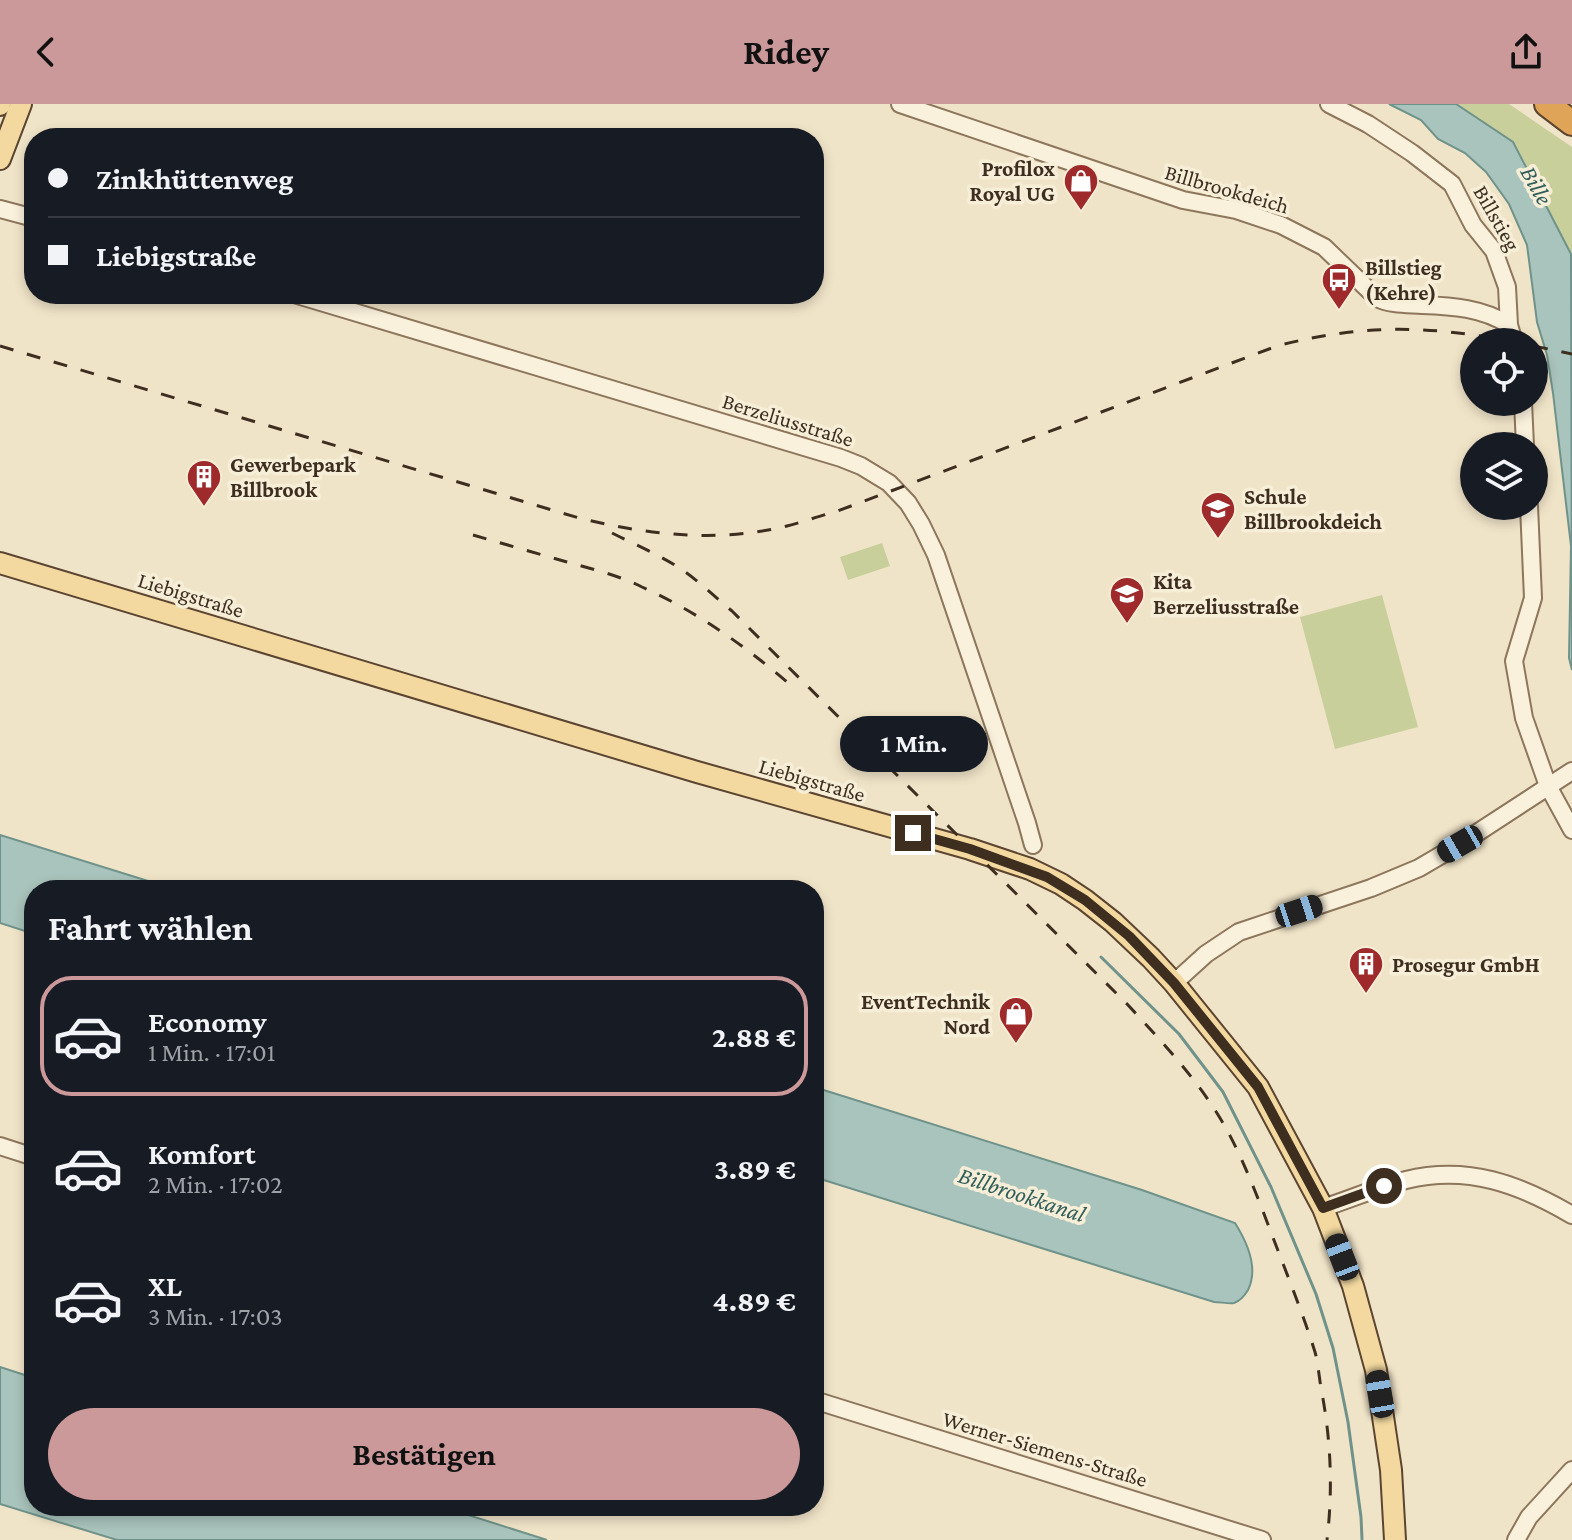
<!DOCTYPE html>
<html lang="de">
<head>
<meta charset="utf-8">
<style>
	:root { --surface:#171b24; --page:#242831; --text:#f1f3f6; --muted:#9ea1a6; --line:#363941; --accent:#cc999b }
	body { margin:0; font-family:"Crimson Pro",serif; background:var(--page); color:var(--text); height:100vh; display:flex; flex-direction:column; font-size:30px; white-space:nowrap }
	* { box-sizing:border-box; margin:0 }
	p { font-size:26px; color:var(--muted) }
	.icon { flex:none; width:44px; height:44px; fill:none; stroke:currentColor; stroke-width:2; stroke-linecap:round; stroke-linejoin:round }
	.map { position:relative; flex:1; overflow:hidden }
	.side { position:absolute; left:24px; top:776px; width:800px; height:636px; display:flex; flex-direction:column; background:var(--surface); border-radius:32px; box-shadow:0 4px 12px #0003 }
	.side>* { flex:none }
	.top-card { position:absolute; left:24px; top:24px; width:800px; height:176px; border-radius:32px; box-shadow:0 4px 12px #0003; display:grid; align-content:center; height:176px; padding:0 24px; background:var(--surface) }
	.tools { position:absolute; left:1460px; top:224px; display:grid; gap:16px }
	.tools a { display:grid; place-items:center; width:88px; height:88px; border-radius:50%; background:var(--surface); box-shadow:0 4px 12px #0003; font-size:40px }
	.end { position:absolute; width:36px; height:36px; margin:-18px; border:10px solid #3d2e20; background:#fff; box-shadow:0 0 0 4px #fff }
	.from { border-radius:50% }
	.bubble { position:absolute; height:56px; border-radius:28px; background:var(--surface); box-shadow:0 4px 12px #0003; font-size:26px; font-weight:700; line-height:56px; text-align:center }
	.car { position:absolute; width:24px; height:48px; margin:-24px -12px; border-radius:10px; box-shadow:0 0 6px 2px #0007; background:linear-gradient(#222 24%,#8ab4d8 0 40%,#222 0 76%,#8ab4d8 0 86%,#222 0) }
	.top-card b { display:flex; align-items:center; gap:28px; height:76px; font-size:30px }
	.top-card b+b { border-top:2px solid var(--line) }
	.top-card i { width:20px; height:20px; background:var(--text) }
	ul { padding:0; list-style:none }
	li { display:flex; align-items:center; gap:24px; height:120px; margin:0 16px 12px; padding:0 8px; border:4px solid transparent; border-radius:32px }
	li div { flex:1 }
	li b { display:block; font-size:30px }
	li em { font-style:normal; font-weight:700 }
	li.selected { border-color:var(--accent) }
	li>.icon { width:72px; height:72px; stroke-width:1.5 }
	h2 { padding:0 24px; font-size:36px; line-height:96px }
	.action { display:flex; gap:16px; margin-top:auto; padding:16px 24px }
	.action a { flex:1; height:92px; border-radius:48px; background:var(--accent); color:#111; font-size:32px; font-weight:700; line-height:92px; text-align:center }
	header { display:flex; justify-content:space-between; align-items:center; height:104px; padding:0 24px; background:var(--accent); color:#111; font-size:36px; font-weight:700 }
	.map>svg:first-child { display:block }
	.green { fill:#c9cf9b }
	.water { fill:#a9c4bc; stroke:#6f938a; stroke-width:2 }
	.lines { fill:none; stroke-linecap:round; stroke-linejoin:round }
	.stream { stroke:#6f938a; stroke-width:3 }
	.minor-casing { stroke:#8d765c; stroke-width:20 }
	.major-casing { stroke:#5b4430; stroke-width:24 }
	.highway-casing { stroke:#5b4430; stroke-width:28 }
	.minor { stroke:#faf1dc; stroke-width:16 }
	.major { stroke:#f3d9a0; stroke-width:20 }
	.highway { stroke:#e0a458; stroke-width:24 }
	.rail { stroke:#3d2e20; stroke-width:3; stroke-dasharray:14 14; stroke-linecap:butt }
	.route { stroke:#3d2e20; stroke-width:10 }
	.labels { text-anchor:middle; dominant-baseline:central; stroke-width:7; stroke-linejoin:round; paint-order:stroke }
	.poi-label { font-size:22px; font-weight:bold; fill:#3d2e20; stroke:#f7eed8; text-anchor:start }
	.street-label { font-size:22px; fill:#3d2e20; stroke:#f7eed8 }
	.water-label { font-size:24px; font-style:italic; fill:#2f5d5a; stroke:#f7eed8 }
</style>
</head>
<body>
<header><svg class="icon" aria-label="back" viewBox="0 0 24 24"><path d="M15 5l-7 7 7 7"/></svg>Ridey<svg class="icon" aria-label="share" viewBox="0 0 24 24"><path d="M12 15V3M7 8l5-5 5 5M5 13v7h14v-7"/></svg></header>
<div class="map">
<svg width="1572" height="1436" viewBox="0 0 1572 1436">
	<rect width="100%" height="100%" fill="#f0e4c8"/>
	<g class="green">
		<path d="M1456,0H1509L1572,43V157L1571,150L1513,38Z"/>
		<path d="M882,439L890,462L848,476L840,453Z"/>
		<path d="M1382,491L1418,623L1335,645L1300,513Z"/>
	</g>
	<g class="water">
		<path d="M1389,0H1456L1513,38L1571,150L1572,566L1569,554L1571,442L1553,289L1547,251L1537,218L1527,141L1509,100L1486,68L1465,49L1438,35L1421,16Z"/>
		<path d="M0,731L177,786H34V830L0,819Z"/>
		<path d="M814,983L1142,1086L1235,1119C1247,1138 1259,1164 1248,1186C1245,1191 1240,1197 1234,1199C1229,1200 1220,1198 1214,1198L814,1073Z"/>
		<path d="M0,1263L34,1274V1402H440L547,1436H117L0,1400Z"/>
	</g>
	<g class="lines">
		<path class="stream" d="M1101,853L1179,930L1223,988L1271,1083L1316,1190L1333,1244L1348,1318L1361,1413L1362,1435"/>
		<defs>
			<g id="minor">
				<path d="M900,0L1183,96L1236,106L1281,121L1324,143L1377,194C1391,201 1407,200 1422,201C1452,202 1483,204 1509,221"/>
				<path d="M1329,0L1368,20L1412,49L1452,80L1473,121L1494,147L1507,183L1509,221L1514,238"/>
				<path d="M0,105L34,114"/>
				<path d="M294,190L841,354L861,362L889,379L908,399L921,420L936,451L1027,719L1033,741"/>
				<path d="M1523,298L1525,342"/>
				<path d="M1529,402L1533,494L1514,557L1524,614L1548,682L1572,726"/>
				<path d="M1174,879L1206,850L1239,828L1371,784L1419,764L1460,740L1572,667"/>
				<path d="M0,1042L34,1053"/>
				<path d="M1323,1104C1351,1095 1378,1083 1406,1076C1468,1061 1519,1080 1572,1111"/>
				<path d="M814,1296L1262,1436"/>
				<path d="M1516,1436L1529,1413L1572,1366"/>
			</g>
			<g id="major">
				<path d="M0,1V0"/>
				<path d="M0,55L21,0"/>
				<path d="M0,459L697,668L970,745L1030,765L1061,780L1085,796L1113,818L1151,854L1174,879L1258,983L1323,1104L1353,1182L1376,1266L1391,1366L1395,1436"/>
			</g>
			<path id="highway" d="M1547,0L1572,19"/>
		</defs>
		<use href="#minor" class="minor-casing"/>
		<use href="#major" class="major-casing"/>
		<use href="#highway" class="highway-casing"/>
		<use href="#minor" class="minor"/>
		<use href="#major" class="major"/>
		<use href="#highway" class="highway"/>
		<g class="rail">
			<path d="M0,242L579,414C648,431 718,439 787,422C803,418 819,412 835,408L1277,242C1361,220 1429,221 1514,238"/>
			<path d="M1534,242L1572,250"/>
			<path d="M612,429C636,441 662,452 684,467C701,479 716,494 732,507L1128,901C1164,940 1201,979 1227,1026C1247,1063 1262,1105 1277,1144C1290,1178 1304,1213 1315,1248C1318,1259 1319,1272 1321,1284C1331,1335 1333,1385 1327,1436"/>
			<path d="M473,431C504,440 536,449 567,458C592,465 618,471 642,483C698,508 748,544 794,584"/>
		</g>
	</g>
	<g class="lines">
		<path class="route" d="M913,729L970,745L1047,773L1085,796L1129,832L1174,879L1258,983L1323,1104L1384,1082"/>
	</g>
	<defs>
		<symbol id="shop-pin" viewBox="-11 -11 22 30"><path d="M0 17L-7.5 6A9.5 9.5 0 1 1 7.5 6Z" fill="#9e2a2b" stroke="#f7eed8"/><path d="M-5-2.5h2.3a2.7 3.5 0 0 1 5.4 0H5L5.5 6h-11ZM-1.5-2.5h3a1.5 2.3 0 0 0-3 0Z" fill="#fff"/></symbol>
		<symbol id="bus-pin" viewBox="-11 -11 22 30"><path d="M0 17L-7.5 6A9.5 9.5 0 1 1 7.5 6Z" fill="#9e2a2b" stroke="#f7eed8"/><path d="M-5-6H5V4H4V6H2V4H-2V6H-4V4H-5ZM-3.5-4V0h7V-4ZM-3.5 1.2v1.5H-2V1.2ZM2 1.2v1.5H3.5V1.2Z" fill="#fff"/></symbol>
		<symbol id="building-pin" viewBox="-11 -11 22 30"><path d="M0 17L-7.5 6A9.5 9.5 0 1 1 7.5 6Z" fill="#9e2a2b" stroke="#f7eed8"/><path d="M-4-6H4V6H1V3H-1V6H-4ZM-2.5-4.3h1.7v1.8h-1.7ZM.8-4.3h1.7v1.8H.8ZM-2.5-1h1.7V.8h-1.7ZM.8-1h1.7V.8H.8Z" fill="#fff"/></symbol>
		<symbol id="school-pin" viewBox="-11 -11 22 30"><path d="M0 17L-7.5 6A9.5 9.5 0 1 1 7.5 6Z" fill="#9e2a2b" stroke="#f7eed8"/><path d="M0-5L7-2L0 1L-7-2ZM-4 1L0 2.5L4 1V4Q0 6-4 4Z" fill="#fff"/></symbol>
	</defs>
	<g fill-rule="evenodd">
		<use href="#shop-pin" x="1061" y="57" width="40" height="54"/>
		<use href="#bus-pin" x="1319" y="156" width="40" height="54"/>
		<use href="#building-pin" x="184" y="353" width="40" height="54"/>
		<use href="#school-pin" x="1198" y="385" width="40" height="54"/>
		<use href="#school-pin" x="1107" y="470" width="40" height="54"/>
		<use href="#building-pin" x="1346" y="840" width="40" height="54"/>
		<use href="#shop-pin" x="996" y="890" width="40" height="54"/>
	</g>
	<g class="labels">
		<g class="poi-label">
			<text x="1055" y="64" text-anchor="end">Profilox<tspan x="1055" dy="25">Royal UG</tspan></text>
			<text x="1365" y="163">Billstieg<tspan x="1365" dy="25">(Kehre)</tspan></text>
			<text x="230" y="360">Gewerbepark<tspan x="230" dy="25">Billbrook</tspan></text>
			<text x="1244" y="392">Schule<tspan x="1244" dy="25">Billbrookdeich</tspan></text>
			<text x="1153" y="477">Kita<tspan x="1153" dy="25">Berzeliusstraße</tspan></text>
			<text x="1392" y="860">Prosegur GmbH</text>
			<text x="990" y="897" text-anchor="end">EventTechnik<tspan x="990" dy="25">Nord</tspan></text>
		</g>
		<g class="street-label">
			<text transform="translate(1227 85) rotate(16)">Billbrookdeich</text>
			<text transform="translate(1497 114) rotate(60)">Billstieg</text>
			<text transform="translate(788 316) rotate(17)">Berzeliusstraße</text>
			<text transform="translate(191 491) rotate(17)">Liebigstraße</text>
			<text transform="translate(812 676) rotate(16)">Liebigstraße</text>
			<text transform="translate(1045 1345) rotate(17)">Werner-Siemens-Straße</text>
		</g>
		<g class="water-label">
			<text transform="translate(1537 81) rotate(61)">Bille</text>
			<text transform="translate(1022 1090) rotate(18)">Billbrookkanal</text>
		</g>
	</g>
</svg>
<div class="tools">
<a><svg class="icon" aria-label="locate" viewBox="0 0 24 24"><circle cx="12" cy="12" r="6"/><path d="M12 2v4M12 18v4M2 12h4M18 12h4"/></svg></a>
<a><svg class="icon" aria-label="layers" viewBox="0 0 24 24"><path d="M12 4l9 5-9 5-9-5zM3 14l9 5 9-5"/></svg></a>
</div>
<i class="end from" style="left:1384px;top:1082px"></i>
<i class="end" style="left:913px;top:729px"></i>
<div class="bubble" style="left:840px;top:612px;width:148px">1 Min.</div>
<i class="car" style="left:1460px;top:740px;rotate:240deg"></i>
<i class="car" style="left:1299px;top:807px;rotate:72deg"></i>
<i class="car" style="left:1342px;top:1153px;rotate:339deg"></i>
<i class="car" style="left:1380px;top:1290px;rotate:350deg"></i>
<div class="top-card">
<b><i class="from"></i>Zinkhüttenweg</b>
<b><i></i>Liebigstraße</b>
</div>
<section class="side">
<h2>Fahrt wählen</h2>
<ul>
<li class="selected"><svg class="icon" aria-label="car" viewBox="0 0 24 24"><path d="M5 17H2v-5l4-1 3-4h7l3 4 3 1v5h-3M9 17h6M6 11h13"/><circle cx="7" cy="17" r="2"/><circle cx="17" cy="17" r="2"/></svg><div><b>Economy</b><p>1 Min. · 17:01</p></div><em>2.88 €</em></li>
<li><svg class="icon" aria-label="car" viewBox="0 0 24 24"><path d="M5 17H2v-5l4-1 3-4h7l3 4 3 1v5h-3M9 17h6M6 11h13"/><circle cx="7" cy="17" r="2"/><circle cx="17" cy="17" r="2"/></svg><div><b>Komfort</b><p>2 Min. · 17:02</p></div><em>3.89 €</em></li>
<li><svg class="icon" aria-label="car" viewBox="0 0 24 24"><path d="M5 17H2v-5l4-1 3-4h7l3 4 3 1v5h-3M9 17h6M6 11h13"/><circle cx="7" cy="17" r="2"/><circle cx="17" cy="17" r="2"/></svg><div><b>XL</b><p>3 Min. · 17:03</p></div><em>4.89 €</em></li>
</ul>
<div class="action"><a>Bestätigen</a></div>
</section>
</div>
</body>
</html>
